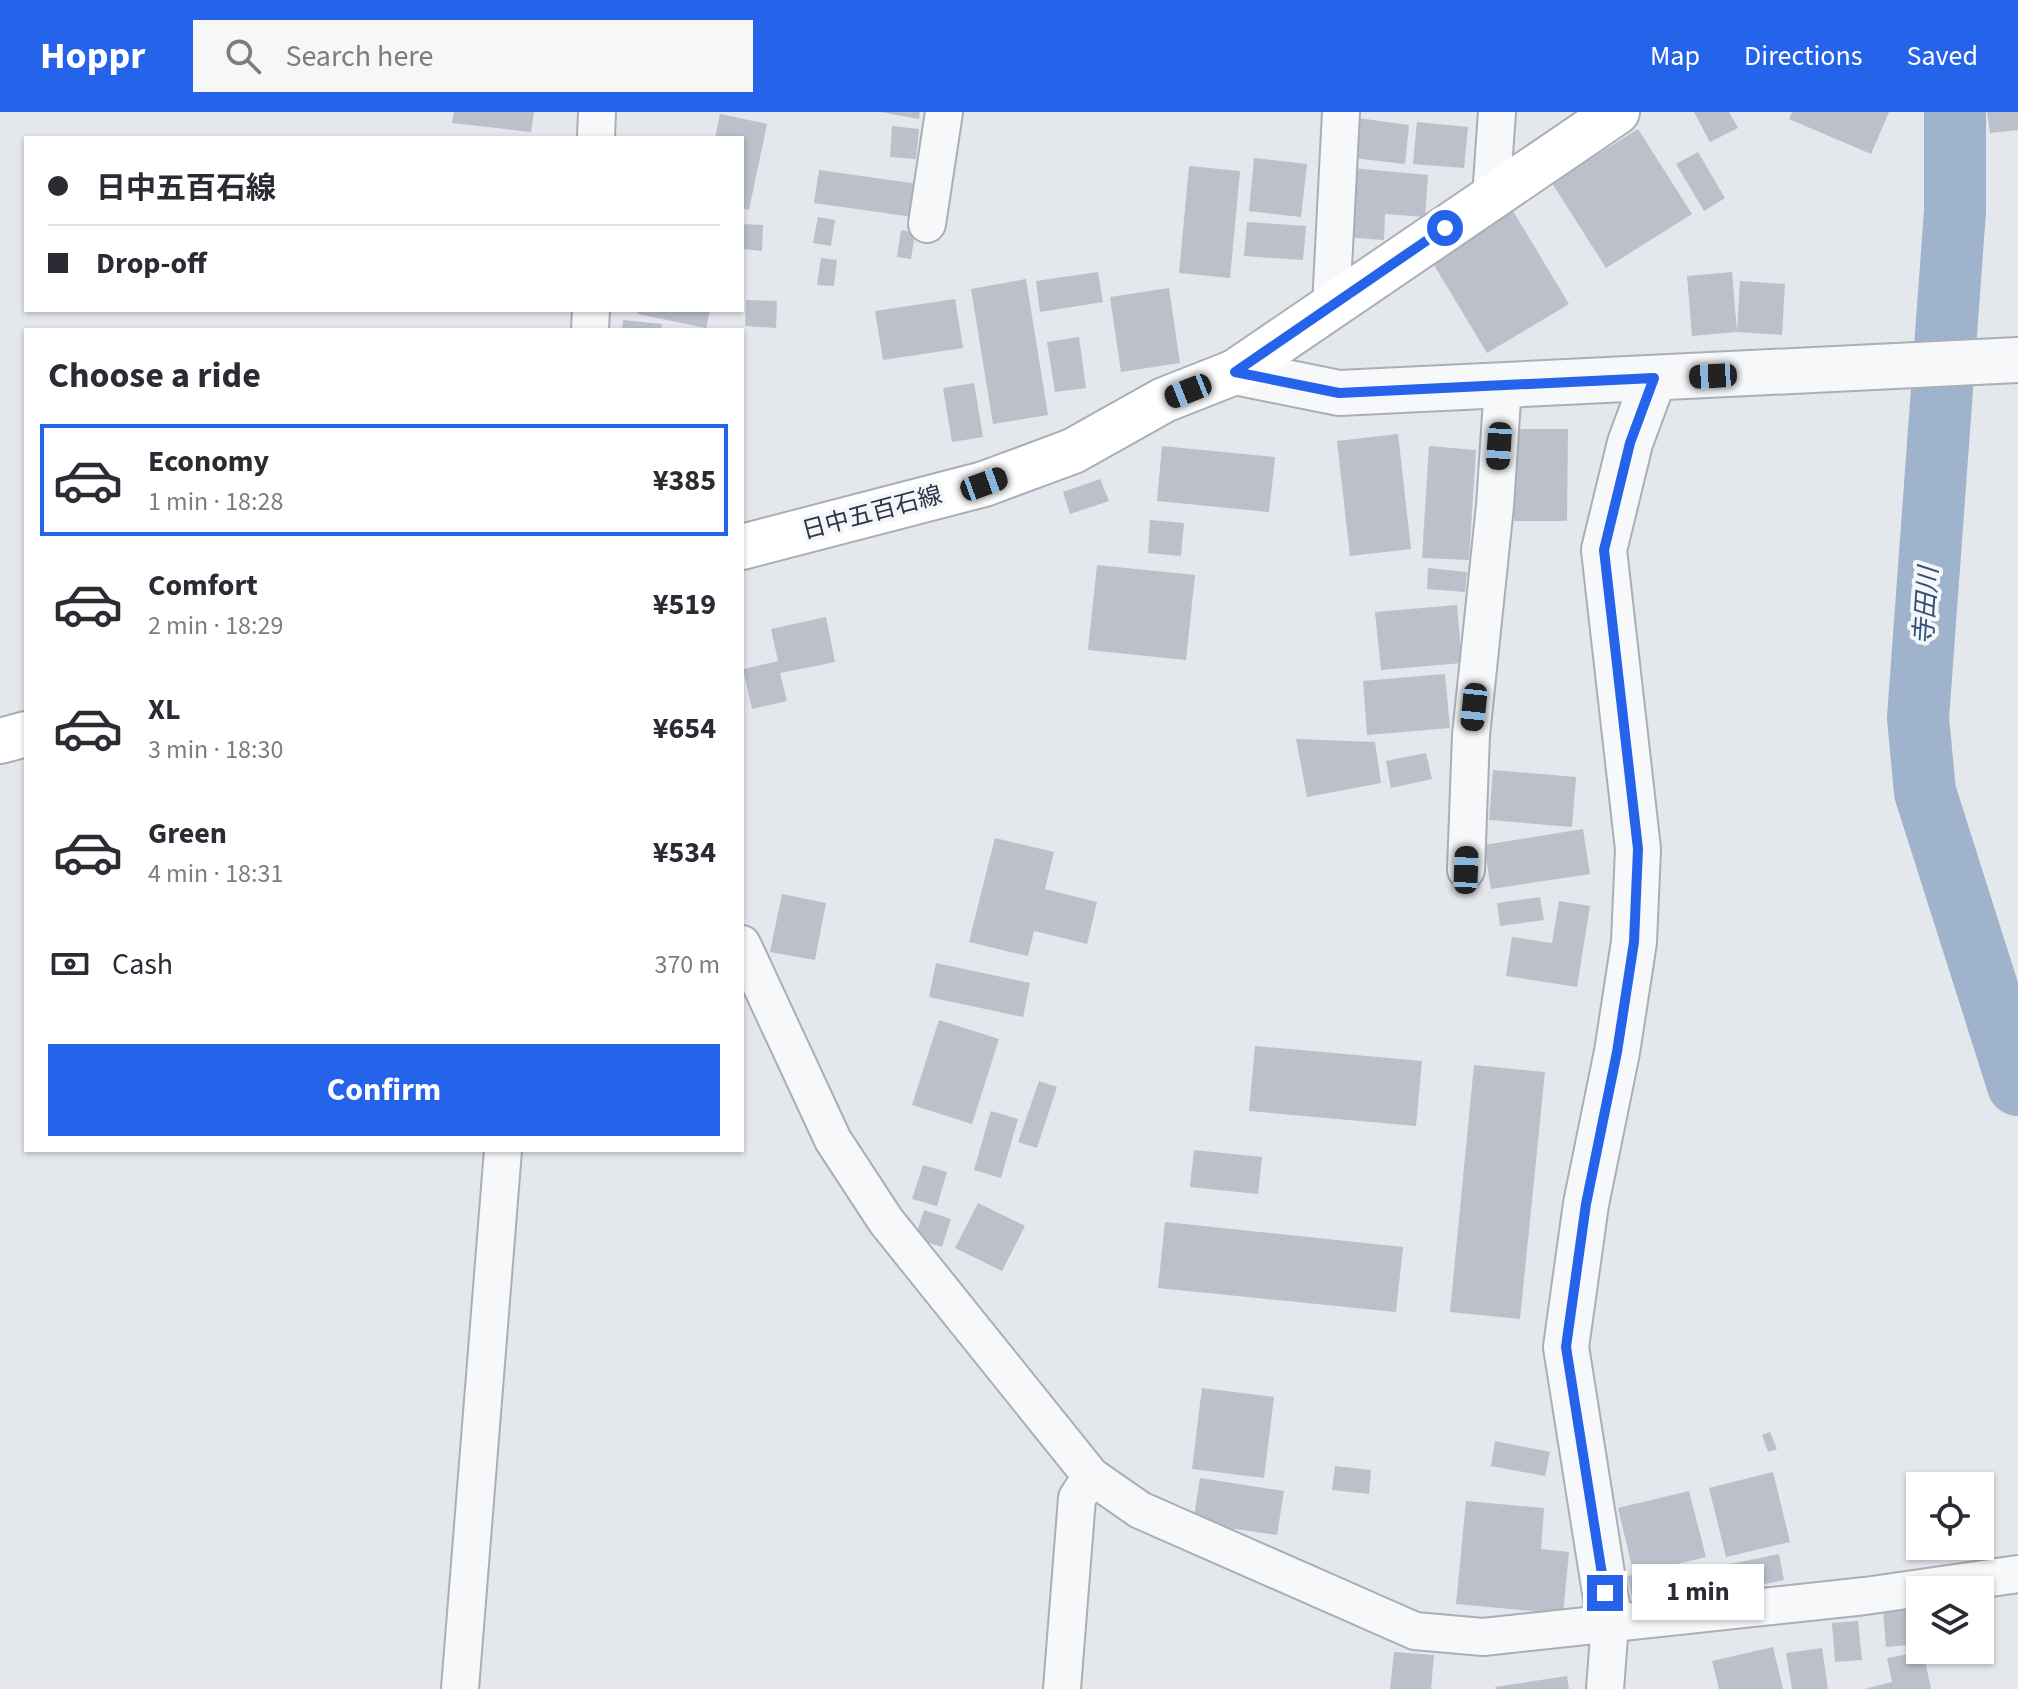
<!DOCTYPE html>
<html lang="en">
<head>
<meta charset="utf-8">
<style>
	:root { --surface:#fff; --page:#f7f7f7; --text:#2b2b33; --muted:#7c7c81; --line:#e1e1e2; --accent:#2563eb }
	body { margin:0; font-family:"Source Sans 3","Noto Sans JP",sans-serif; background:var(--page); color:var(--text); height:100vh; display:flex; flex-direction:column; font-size:30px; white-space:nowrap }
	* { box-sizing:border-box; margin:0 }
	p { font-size:26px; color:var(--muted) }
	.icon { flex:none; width:44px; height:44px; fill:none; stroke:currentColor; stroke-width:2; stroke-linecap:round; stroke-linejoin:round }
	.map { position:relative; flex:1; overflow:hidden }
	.side { position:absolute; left:24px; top:216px; width:720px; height:824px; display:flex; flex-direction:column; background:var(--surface); border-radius:0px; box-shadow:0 2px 6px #0004 }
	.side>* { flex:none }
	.guide { position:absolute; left:24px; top:24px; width:720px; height:176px; border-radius:0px; box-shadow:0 2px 6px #0004; display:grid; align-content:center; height:176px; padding:0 24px; background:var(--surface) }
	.controls { position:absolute; left:1906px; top:1360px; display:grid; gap:16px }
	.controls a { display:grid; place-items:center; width:88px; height:88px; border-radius:0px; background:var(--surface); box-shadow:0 2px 6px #0004; font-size:40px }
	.end { position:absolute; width:36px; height:36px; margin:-18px; border:10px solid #2563eb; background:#fff; box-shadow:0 0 0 4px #fff }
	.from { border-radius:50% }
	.bubble { position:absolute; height:56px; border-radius:0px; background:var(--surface); box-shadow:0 2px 6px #0004; font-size:26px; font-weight:700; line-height:56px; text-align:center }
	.car { position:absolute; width:24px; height:48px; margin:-24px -12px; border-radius:10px; box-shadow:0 0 6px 2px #0007; background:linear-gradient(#222 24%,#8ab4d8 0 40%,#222 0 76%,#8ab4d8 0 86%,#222 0) }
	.guide b { display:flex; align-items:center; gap:28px; height:76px; font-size:30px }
	.guide b+b { border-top:2px solid var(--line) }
	.guide i { width:20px; height:20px; background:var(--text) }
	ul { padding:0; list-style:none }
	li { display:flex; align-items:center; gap:24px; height:112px; margin:0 16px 12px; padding:0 8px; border:4px solid transparent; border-radius:0px }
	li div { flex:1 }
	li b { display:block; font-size:30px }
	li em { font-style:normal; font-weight:700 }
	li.current { border-color:var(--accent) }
	li>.icon { width:72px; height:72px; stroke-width:1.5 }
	h2 { padding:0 24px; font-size:36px; line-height:96px }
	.pay { display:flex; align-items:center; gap:20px; height:88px; padding:0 24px; font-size:30px }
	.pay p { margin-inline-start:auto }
	.action { display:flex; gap:16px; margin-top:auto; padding:16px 24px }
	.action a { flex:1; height:92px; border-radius:0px; background:var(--accent); color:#fff; font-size:32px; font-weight:700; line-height:92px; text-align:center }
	header { display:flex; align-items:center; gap:48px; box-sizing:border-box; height:112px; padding:0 40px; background:var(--accent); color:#fff }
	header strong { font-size:38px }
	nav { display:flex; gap:44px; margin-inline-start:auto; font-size:28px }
	.search { width:560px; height:72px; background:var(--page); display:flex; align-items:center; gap:20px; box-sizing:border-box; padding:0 28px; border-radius:0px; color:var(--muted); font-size:30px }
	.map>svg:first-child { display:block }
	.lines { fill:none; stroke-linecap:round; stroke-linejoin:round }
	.river { stroke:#9fb4cc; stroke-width:62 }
	.building { fill:#bbc0ca }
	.minor-casing { stroke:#a9aeb7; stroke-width:40 }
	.tertiary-casing { stroke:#a9aeb7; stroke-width:48 }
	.secondary-casing { stroke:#a9aeb7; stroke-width:48 }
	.minor { stroke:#f7f8fa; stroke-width:36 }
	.tertiary { stroke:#f7f8fa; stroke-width:44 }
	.secondary { stroke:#fff; stroke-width:44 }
	.route { stroke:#2563eb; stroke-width:10 }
	.labels { text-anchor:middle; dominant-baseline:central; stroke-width:8; stroke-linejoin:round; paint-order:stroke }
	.street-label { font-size:24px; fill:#2b3445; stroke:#f4f6f9 }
	.water-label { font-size:26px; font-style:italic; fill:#34527a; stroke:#f4f6f9 }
</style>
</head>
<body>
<header>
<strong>Hoppr</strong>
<div class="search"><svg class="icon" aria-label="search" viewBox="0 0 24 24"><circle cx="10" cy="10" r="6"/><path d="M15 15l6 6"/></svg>Search here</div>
<nav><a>Map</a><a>Directions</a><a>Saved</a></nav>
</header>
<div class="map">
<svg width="2018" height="1577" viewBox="0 0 2018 1577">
	<rect width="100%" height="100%" fill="#e4e7ec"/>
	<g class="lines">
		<path class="river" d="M1955,0V99L1918,606L1925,680L2018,973"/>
	</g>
	<g class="building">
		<path d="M454,0H534L531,20L452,11Z"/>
		<path d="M881,0H920L919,7Z"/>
		<path d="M1694,0H1729L1738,16L1710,30Z"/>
		<path d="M1792,0H1889L1871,42L1789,7Z"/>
		<path d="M1987,0H2018V18L1990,21Z"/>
		<path d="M720,2L767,12L749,98L742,96V26H715Z"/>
		<path d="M1358,6L1409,13L1405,52L1353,46Z"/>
		<path d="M1417,10L1468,15L1464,56L1413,52Z"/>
		<path d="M892,14L919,17L916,47L890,45Z"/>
		<path d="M1638,17L1692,102L1606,156L1552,71Z"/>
		<path d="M1698,40L1725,86L1704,99L1676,52Z"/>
		<path d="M1254,46L1307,52L1301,105L1249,99Z"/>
		<path d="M1189,54L1240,59L1230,166L1179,161Z"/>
		<path d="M1351,56L1428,63L1425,105L1385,102L1384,128L1344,125Z"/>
		<path d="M819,58L918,72L913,105L814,91Z"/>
		<path d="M1513,99L1569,192L1487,241L1431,148Z"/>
		<path d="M818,105L835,108L831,134L813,131Z"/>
		<path d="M1247,110L1306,114L1303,148L1244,144Z"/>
		<path d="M742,112L763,113L762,139L742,137Z"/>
		<path d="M901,118L915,121L911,147L897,145Z"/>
		<path d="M821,146L837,148L834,174L817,173Z"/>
		<path d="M1098,160L1103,190L1040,200L1036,169Z"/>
		<path d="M1732,160L1737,220L1692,224L1687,164Z"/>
		<path d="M1026,167L1048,303L993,312L971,177Z"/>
		<path d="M1740,169L1785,172L1782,223L1737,220Z"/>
		<path d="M1169,176L1180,251L1121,260L1110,185Z"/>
		<path d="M955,187L963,236L883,248L875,199Z"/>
		<path d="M746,188L777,189L776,216L745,214Z"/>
		<path d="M638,198H710L706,216L638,202Z"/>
		<path d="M623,208L662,212L661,218H622Z"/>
		<path d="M1079,225L1086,276L1055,280L1047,230Z"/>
		<path d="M974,271L983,325L952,330L943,276Z"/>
		<path d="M1514,317H1568L1567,409H1514Z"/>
		<path d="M1398,322L1411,437L1350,444L1337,329Z"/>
		<path d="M1162,334L1275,345L1269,400L1157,389Z"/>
		<path d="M1429,334L1476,338L1469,448L1422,446Z"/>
		<path d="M1100,367L1109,389L1070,402L1063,380Z"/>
		<path d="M1150,408L1184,411L1181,444L1148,441Z"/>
		<path d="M1097,453L1195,463L1186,548L1088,538Z"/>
		<path d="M1428,456L1467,460L1465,480L1427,477Z"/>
		<path d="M1457,493L1462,551L1381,558L1375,500Z"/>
		<path d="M826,505L835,550L780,561L787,589L752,597L743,557L778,549L771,517Z"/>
		<path d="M1445,562L1450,616L1367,623L1363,569Z"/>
		<path d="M1296,627L1375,630L1381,671L1307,685Z"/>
		<path d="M1426,641L1432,667L1391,676L1386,649Z"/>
		<path d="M1493,658L1576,665L1572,715L1489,708Z"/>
		<path d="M1583,717L1590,762L1491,777L1484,733Z"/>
		<path d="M995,726L1054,740L1045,777L1097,790L1087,832L1034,819L1028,844L969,830Z"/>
		<path d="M782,782L826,791L815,848L770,840Z"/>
		<path d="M1540,785L1544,808L1500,814L1497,791Z"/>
		<path d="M1559,789L1590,794L1577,875L1506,864L1512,825L1552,831Z"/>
		<path d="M936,851L1030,871L1023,905L929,885Z"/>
		<path d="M939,908L999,927L972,1012L912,993Z"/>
		<path d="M1255,934L1422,949L1416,1014L1249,999Z"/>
		<path d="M1474,953L1545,960L1520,1207L1450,1200Z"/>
		<path d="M1039,969L1057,975L1037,1036L1018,1030Z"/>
		<path d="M991,999L1018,1007L1001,1066L974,1058Z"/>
		<path d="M1194,1038L1262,1045L1258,1082L1190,1075Z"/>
		<path d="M923,1053L947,1060L937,1094L912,1087Z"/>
		<path d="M978,1091L1025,1114L1002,1159L955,1136Z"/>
		<path d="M924,1098L951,1107L942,1135L915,1126Z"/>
		<path d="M1165,1110L1403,1135L1396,1200L1158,1176Z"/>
		<path d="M1202,1276L1274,1285L1264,1366L1192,1357Z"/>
		<path d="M1770,1320L1777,1337L1768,1340L1762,1323Z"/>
		<path d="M1495,1329L1550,1340L1545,1364L1491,1354Z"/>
		<path d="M1335,1354L1371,1358L1369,1382L1332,1378Z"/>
		<path d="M1773,1360L1790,1430L1726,1445L1709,1376Z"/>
		<path d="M1200,1366L1284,1379L1277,1423L1193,1411Z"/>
		<path d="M1689,1379L1706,1445L1665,1455L1671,1485L1634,1493L1627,1464L1634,1463L1618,1396Z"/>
		<path d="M1466,1389L1544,1396L1541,1437L1569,1440L1563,1502L1456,1492Z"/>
		<path d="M1779,1442L1784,1468L1721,1481L1716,1455Z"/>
		<path d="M1916,1495L1918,1532L1886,1535L1883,1497Z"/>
		<path d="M1858,1509L1862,1548L1835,1550L1832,1511Z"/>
		<path d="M1773,1535L1783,1577H1719L1712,1549Z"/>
		<path d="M1822,1536L1828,1577H1792L1786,1541Z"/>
		<path d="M1923,1539L1931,1577H1864L1892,1570L1887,1546Z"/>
		<path d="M1394,1540L1434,1543L1431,1577H1390Z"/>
		<path d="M1567,1564L1569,1577H1496L1495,1575Z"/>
	</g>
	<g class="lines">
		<defs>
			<g id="minor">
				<path d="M596,26L597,0"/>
				<path d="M1491,85L1497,0"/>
				<path d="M927,112L944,0"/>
				<path d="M1331,194L1341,0"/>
				<path d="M590,218L591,198"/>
				<path d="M1466,758L1471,623L1495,394L1503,273"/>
				<path d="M742,832L833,1028L886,1109L1091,1364L1140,1398L1415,1519L1483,1525L1865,1484L2018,1462"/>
				<path d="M460,1577L503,1038"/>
				<path d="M1062,1577L1077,1386L1091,1364"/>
				<path d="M1605,1577L1610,1512"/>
			</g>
			<g id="tertiary">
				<path d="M1235,260L1339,281L2018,248"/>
				<path d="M1610,1512L1566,1235L1586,1092L1617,940L1634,830L1638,737L1604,438L1630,331L1654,266"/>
			</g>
			<g id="secondary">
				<path d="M742,435L984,372L1073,339L1164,288L1235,260L1617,0"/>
				<path d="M0,629L26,622"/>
			</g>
		</defs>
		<use href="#minor" class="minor-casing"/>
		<use href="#tertiary" class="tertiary-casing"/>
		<use href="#secondary" class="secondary-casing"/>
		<use href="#minor" class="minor"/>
		<use href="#tertiary" class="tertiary"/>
		<use href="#secondary" class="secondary"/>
	</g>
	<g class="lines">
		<path class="route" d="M1445,116L1235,260L1339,281L1654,266L1630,331L1604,438L1638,737L1634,830L1617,940L1586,1092L1566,1235L1605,1481"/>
	</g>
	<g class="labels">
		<g class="street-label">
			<text transform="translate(872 401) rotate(-15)">日中五百石線</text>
		</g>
		<g class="water-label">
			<text transform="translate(1926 494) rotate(-86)">寺田川</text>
		</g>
	</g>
</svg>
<div class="controls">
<a><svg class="icon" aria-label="locate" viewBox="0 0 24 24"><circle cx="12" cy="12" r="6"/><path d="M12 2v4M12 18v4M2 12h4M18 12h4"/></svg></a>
<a><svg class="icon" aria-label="layers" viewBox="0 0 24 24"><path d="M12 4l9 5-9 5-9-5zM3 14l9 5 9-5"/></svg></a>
</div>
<i class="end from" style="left:1445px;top:116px"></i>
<i class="end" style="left:1605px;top:1481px"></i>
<div class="bubble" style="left:1632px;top:1452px;width:132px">1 min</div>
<i class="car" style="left:1713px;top:264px;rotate:267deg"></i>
<i class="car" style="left:1188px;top:279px;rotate:248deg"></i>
<i class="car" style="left:1499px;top:334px;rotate:184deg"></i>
<i class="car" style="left:984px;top:372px;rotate:70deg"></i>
<i class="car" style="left:1474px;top:595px;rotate:186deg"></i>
<i class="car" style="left:1466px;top:758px;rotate:2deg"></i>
<div class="guide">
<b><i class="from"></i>日中五百石線</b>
<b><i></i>Drop-off</b>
</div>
<section class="side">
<h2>Choose a ride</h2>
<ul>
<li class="current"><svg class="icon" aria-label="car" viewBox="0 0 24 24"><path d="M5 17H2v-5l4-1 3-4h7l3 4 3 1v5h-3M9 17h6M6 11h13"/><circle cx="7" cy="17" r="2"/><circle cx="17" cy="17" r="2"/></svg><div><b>Economy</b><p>1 min · 18:28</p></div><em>¥385</em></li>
<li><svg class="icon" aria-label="car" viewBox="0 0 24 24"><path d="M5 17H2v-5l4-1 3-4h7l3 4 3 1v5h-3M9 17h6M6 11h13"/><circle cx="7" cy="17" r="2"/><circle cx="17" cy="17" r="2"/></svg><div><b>Comfort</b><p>2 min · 18:29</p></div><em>¥519</em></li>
<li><svg class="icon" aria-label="car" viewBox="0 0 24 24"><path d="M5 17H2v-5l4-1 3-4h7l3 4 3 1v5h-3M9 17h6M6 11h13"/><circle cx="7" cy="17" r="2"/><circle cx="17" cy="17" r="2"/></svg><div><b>XL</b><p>3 min · 18:30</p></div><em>¥654</em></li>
<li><svg class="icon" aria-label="car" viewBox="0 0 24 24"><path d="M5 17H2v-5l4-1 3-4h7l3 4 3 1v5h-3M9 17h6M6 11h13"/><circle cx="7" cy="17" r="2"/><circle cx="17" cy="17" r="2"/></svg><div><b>Green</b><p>4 min · 18:31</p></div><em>¥534</em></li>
</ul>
<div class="pay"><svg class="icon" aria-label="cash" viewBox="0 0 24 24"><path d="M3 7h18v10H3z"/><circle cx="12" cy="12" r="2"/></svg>Cash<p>370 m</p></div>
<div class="action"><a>Confirm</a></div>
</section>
</div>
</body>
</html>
